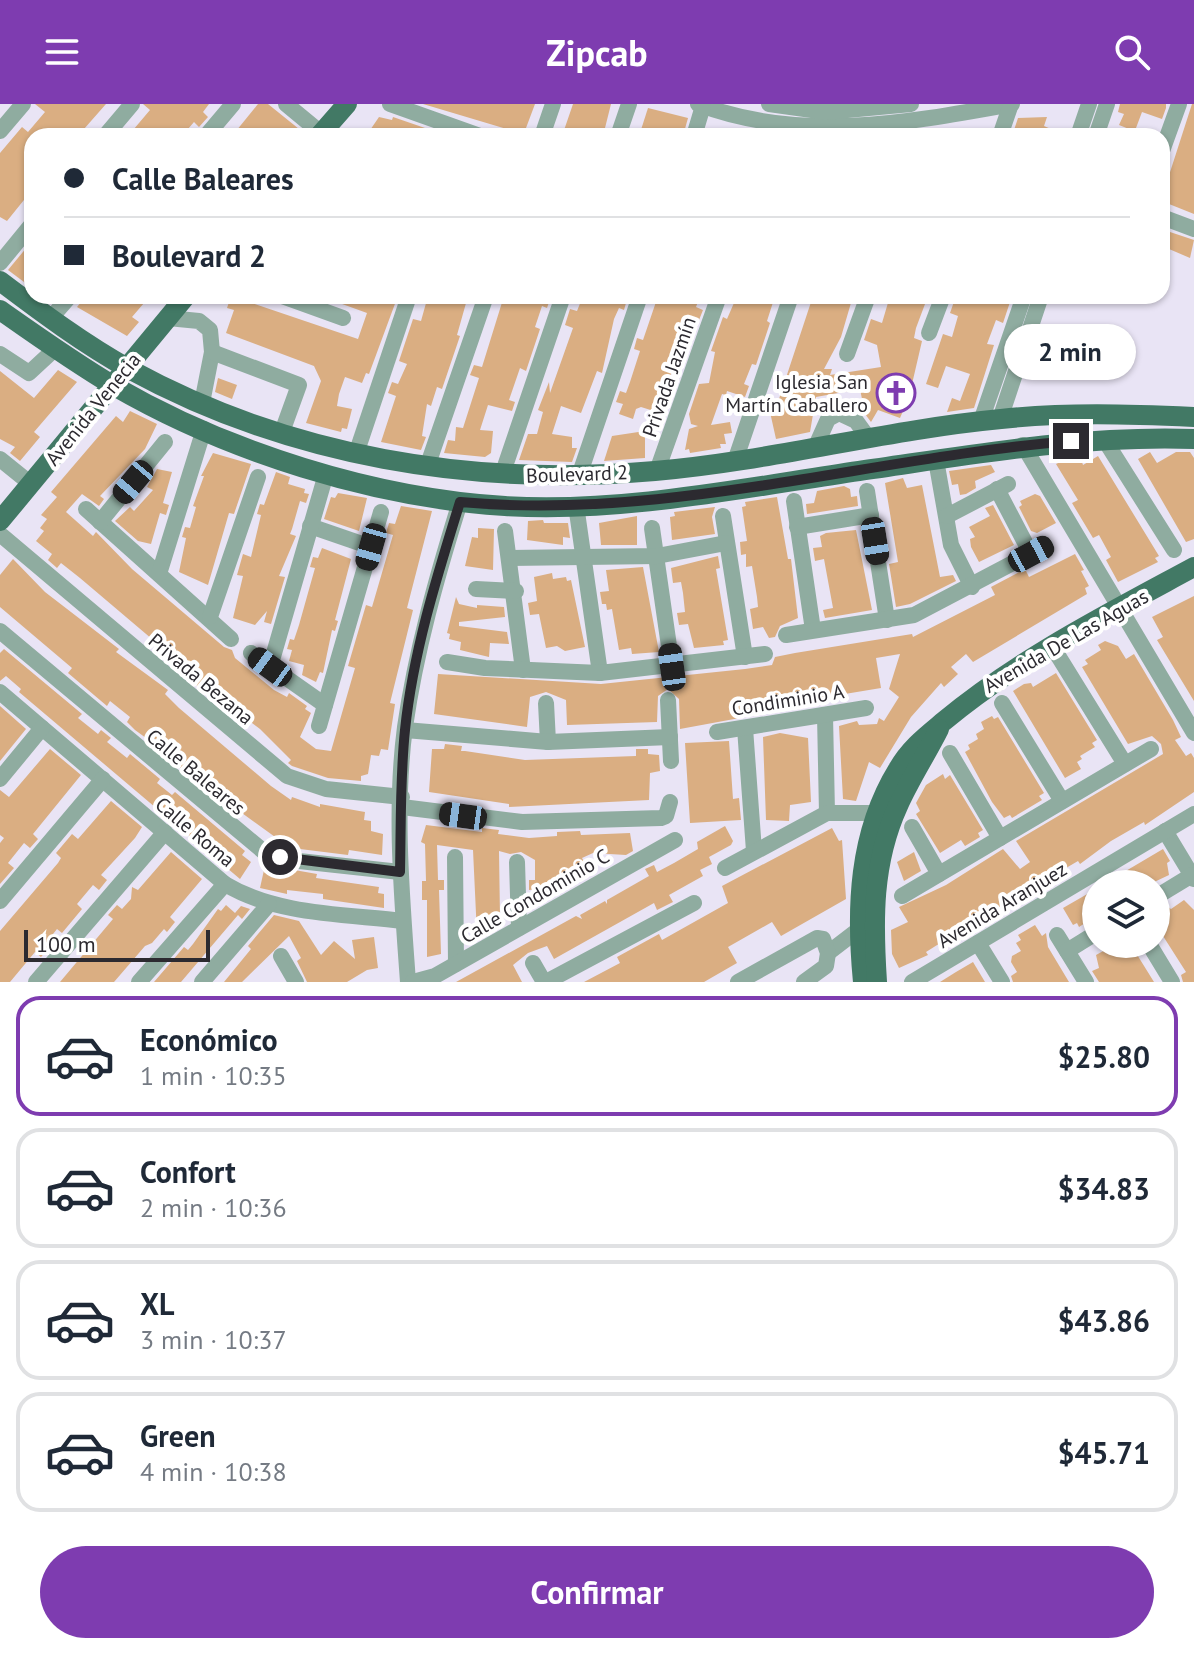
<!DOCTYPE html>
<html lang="es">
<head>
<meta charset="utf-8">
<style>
	:root { --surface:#fff; --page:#f2f2f3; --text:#1f2937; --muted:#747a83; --line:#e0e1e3; --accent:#7e3cb0 }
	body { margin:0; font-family:"PT Sans",sans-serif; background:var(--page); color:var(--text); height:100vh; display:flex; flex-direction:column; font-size:30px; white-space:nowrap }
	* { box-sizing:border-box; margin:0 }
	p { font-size:26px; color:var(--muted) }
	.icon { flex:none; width:44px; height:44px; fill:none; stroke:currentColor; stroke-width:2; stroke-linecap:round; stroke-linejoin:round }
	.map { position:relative; height:878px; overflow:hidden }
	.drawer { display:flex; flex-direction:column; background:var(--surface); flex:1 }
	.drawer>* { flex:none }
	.hud { position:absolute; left:24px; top:24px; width:1146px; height:176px; border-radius:24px; box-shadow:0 2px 6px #0004; display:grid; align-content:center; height:176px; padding:0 40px; background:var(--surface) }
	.controls { position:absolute; left:1082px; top:766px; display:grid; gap:16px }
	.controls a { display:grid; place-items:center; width:88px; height:88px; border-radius:50%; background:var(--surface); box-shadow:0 2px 6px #0004; font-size:40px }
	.scale { position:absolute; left:24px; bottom:20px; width:186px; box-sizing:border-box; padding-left:8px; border:4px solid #2c2a30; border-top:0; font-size:22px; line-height:28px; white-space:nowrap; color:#2c2a30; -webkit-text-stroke:6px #fff; paint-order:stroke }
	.end { position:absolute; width:36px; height:36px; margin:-18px; border:10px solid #2c2a30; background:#fff; box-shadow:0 0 0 4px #fff }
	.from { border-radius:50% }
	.bubble { position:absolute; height:56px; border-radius:28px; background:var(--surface); box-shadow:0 2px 6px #0004; font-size:26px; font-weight:600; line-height:56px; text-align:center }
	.car { position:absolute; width:24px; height:48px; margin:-24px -12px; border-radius:10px; box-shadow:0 0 6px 2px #0007; background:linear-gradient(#222 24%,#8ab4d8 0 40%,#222 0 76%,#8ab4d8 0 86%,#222 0) }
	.hud b { display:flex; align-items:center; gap:28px; height:76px; font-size:30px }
	.hud b+b { border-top:2px solid var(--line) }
	.hud i { width:20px; height:20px; background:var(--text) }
	ul { padding:14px 0 0; list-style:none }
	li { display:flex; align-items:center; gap:24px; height:120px; margin:0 16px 12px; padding:0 24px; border:4px solid var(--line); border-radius:24px }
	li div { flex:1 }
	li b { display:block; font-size:30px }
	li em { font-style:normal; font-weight:600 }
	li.active { border-color:var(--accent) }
	li>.icon { width:72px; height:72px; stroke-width:1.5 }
	.action { display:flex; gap:16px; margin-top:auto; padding:16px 40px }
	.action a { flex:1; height:92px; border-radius:48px; background:var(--accent); color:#fff; font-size:32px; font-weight:600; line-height:92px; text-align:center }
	header { display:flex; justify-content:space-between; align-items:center; height:104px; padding:0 40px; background:var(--accent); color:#fff; font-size:36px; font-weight:600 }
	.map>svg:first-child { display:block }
	.building { fill:#daae82 }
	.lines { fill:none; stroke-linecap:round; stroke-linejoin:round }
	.minor { stroke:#8faca0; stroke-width:16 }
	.major { stroke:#427965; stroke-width:20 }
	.route { stroke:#2c2a30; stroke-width:10 }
	.labels { text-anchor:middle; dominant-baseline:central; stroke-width:8; stroke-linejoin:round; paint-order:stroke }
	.street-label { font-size:20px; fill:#2c2a30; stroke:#fff }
	.poi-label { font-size:20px; fill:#2c2a30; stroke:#fff; text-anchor:end }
</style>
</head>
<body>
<header><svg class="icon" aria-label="menu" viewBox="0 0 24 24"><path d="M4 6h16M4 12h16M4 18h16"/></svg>Zipcab<svg class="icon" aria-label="search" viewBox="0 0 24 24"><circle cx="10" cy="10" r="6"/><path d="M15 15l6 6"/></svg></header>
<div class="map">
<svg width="1194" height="878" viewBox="0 0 1194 878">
	<rect width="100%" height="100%" fill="#e9e4f5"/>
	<g class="building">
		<path d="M35,0H106L84,25L93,32H32V86L7,117L0,113V49L22,23L28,28L45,8Z"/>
		<path d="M143,0H209L203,8L208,13L199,23L194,18L182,32H128L150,6Z"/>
		<path d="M258,0H268L299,25L293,32H232Z"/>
		<path d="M423,0H535L526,24L527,31Z"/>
		<path d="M573,0H611L603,32H562Z"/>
		<path d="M1120,0H1166V4L1162,15L1142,8L1136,24L1129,25L1119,21L1124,10L1118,8Z"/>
		<path d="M1192,0H1194V110L1164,98L1166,94L1162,93Z"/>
		<path d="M648,4L688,14L683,32H639Z"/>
		<path d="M379,13L392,16L393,13L425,24L422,32H366Z"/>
		<path d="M1047,13L1044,22L1067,32H1012L1018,14Z"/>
		<path d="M1167,127L1194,136L1190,154L1162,142V131Z"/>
		<path d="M32,137V184L8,166Z"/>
		<path d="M86,192L101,196L104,192H150L132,213L139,218L127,232L77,203Z"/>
		<path d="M231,192L358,235L367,209L320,192H392L391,195L396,197L369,270L366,269L362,279L345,273L339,290L337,302L352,305L347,325L342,324L341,328L306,319L321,277L314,262L226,229L234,206L227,204Z"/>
		<path d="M428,192H468L457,231L460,232L442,285L437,283L431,302L427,300L422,332L426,333L421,346L381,338L396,292L388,289L392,278L398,280L407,260L399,257L413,215L421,217Z"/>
		<path d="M504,192H551L547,204L542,202L535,223L540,225L526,267L520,264L509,296L515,298L512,307L488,301L480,326L493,327L491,349L485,353L444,349L448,336L455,337L456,323L463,324L479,274L470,271L474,261L482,263Z"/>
		<path d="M583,192H628L624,206L619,204L614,215L602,269L597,267L581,309L561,302L552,330L572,333V344H577L572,358L519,356L528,330H537L543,308L538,306L549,278L550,289L573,224L565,221L570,205L577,207Z"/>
		<path d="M658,192H700L696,203L703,206L699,216L691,213L685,235L691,237L686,253L677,256L672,267L660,305L657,308L641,303L636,305L633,315L619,310L623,300L616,298L620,287L626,289L630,278L640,247L634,245L637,234L643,236Z"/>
		<path d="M737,192H775L767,217L770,219L756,261L752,260L744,280L749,282L745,293L727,287L726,291L722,290L711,321L730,318L732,329L724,330L726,340H720L721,344L690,349L689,345L685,346L689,325L698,322L691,320L689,310L699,280L709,279L715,248L711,247L723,213L727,215Z"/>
		<path d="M813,192H853L841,233L824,265H832L830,271L881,263L877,241L864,236L871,215L882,219L890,192H928L916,224L914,234L922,237L909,293L900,314L878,306L871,318L865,310L860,285L816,293L810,328L776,335L770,308L775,307Z"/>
		<path d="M956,192H1012L1003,219L996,216L987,240L994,241L974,304L947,308L952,294L960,297L970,270L946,262L938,284L926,280L943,230L952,233L958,212L950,209Z"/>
		<path d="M58,266L77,278L34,328L40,333L20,357L10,349L15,343L0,335V267L34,294Z"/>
		<path d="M218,274L237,281L232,295L215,288Z"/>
		<path d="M130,307L157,320L145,345L100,392L104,395L99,402L82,390L66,408L93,432L96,428L132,465L224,543L232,546L235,554L274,586L287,593L289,589L307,602L305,605L311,609L300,633L316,645L331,647L355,564L348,562L366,501L372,503L393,431L386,429L389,419L395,420L401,402L432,407L407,504L413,506L390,599L395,600L388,646L381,645L379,652L371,651L368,670L361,672V677L328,674L292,662L288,659L291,656L260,625L236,607L232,611L178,566L182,561L172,552L80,474L61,459L57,464L48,456L52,450L36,437L44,427L40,424L47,415L41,411L57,393L51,388L116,312L123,318Z"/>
		<path d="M645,327V354L604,357L612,332Z"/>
		<path d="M1150,348L1157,359L1176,348H1190L1194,354V435L1186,438L1138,355Z"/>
		<path d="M213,349L251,360L234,410L229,409L208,481L179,468L186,434L182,433L185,423L190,424L196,403L193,402L204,372H201Z"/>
		<path d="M1073,352L1074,359L1081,355L1083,361L1098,352L1159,452L1155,454L1158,458L1118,478L1106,456L1111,453L1099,431L1093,434L1072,399L1078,396L1056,360Z"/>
		<path d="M991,361L995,368L975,377L976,384L966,390L960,391L958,380L952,381L949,367Z"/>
		<path d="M157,365L172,368L163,399L169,401L166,411L160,409L151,440L138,437L115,417L130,403L134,407L153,386L147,383Z"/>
		<path d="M276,368L290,373L288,380L305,385L304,389L309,390L306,399L300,397L292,425L290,430L296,432L279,472L285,473L271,520L264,518L267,507L255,521L233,514L243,472L237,471L243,450L251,453L261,411L257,410L260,400L264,401Z"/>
		<path d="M903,374L907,384L922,381L940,473L953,471L956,477L910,500L896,503L889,460L898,458L885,379Z"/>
		<path d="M844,382L850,385L851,393L857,392L858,402L807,410L806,400L814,399L817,387Z"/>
		<path d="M338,389L367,394L359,427L324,415L331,393L335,394Z"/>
		<path d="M1035,390L1040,392L1056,419L1037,429L1031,427L1019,403L1022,401L1020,397Z"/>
		<path d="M777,393L788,455H791L798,514L780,522L775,533L769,534L763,523L753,525L750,505L758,503L757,493L752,462L746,463V450L741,451L740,438L747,437L742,403L746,402L745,398Z"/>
		<path d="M993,401L1014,441L979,458L971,443L970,435L975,433L969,423L990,412L985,404Z"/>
		<path d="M715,403L712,413L715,430L672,436L670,413L675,412L674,408Z"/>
		<path d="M637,412V441H601L599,419Z"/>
		<path d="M543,416L544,419H568L570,434L563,433V441L527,436L528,417Z"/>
		<path d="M478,424L494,425L493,466L465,462L472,433L478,434Z"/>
		<path d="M856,426L872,506L825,514L823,506L833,504L826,466L824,455L815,457L813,444L822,443L820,432L826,429Z"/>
		<path d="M322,444L351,455L335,516L338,517L335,527L332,526L323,569L320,568L316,578L302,571L304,561L289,557L292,546L287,545L290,535L294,536L299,521L315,464L310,463L313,453L318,454Z"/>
		<path d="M1075,450L1084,466L1081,467L1089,482L1085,484L1087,490L973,558L966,550L951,563L958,570L944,583L941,579L911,613L880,664L869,658L856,697L843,695L839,622L857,617L859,621L877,620L879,614L884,617L899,593L889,585L900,550L876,554L881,584L755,605L756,611L680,625L679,595L668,585L658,592L657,618L567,621L566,596L546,588L530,593L527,623L434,610L438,570L601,580L745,565L772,561L775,553L795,549L912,530L913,533L995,491L991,483L1025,465L1029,473Z"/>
		<path d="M718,452L720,464L716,465L728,536L723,537L724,541L694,544L688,520L679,521L677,509L685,508L683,489L681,478L673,479L671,464Z"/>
		<path d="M13,455L45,488L119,545L116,548L168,586L165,590L179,604L271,682L291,696L292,693L320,703V700L365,708L364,716L371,717V727L383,730L382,751L349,746L348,751L292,744L293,739L282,738L235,704L233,707L224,700L227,696L197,671L194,675L165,651L169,647L149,630L146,634L135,626L127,618L130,613L110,597L107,602L68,569L72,564L0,503V471Z"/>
		<path d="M643,463L659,548L632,550L631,544L619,546L612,505L607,506L606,500H602L600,488L609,487L606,466Z"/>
		<path d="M552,469L553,475L566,473L567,477L571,476L585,543L565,547L557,542L546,544L539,510L530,511L528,499L537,497L534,473Z"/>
		<path d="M1194,492V597L1157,536L1163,533L1152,513Z"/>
		<path d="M456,493L459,500L477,504V501L504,503L505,513L459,518V522L507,528L509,540L490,539L489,553L460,546L461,538L449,535L450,530L447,529Z"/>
		<path d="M1105,537L1118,542L1126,555L1134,550L1173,616L1181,633L1175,636L1186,652L1191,649L1194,654V688L1145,721L1144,718L1111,737L1080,760L1078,757L996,805L998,809L983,818L981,815L970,822L966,816L950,826L953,831L926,848L928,851L899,864L892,850L891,826L908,818L899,803L946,781L1003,745L1020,765L1030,758L1016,737L1163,650L1161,640L1152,632L1128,640L1082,563L1088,560L1085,556L1101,546L1098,541Z"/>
		<path d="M4,545L82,610L78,614L98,630L101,626L111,634L107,638L127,654L130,650L160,675L157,679L172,691L175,688L245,747L242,751L251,758L240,775L19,588L21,585L6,572L0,577V549Z"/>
		<path d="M1056,569L1097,636L1092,639L1095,643L1080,652L1082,655L1077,658L1081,665L1065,674L1013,587L1024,580L1031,579L1033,583Z"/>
		<path d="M0,602L26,625L0,657Z"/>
		<path d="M992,612L994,615L998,613L1044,689L1039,692L1042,696L1012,714L1010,711L1004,714L992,698L965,648L970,645L968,641L978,635L976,630L984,625L981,618Z"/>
		<path d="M780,629L808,634L811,698L790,701L789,717L766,716L763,633Z"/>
		<path d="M729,637L733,695L739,694L741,716L690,719L685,639Z"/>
		<path d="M445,640L462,642L461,647H465L525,656L636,652V645H648V650L659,651L660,667L650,669L649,696L509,703V700L429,688L432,645H444Z"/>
		<path d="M50,645L81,671L33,730L38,735L30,744L24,739L8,759L14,764L0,780V739L4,734L0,731V686L9,693Z"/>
		<path d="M943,670L945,675L950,671L983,726L978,729L980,733L965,742L961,736L940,749L916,710L920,707L916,699L926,681Z"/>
		<path d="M111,697L142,723L135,734L101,771L107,776L99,786L93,781L77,800L82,805L62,829L57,825L45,840L49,844L41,853L35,848L10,878H0V827L58,759L61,754L56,749L67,736L72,730L78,735Z"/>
		<path d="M426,721L482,728V724L499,726L498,730L529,734L557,732V728L580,727L581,731L630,729L633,747L626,751L593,749L582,754L588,765L572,775L574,780L566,785L563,779L547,785L548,794L537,795L536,785L529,786V776H535V756L521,748L510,750L499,747L500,814H487L488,830L477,831L473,746L437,741L438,776H444V786H439L441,850L427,853V796H422V777H426L425,740L421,738Z"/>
		<path d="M725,722L733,737L731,741L709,753L712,760L700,766L703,772L669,791L673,798L657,806L654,799L554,855L547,842L528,849L513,861L522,878H456L576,812L582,815L580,811L605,797L607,800V796L649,772L645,765L654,761L657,768L674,759L698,745L697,738Z"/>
		<path d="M832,724L839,737L842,736L846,795L781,832L772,818L728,843L737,859L704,878H584L620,859L617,853L659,830L662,836L728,799L722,782Z"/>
		<path d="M1163,745L1170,757L1167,759L1169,771L1150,780H1124L1119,771Z"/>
		<path d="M171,748L202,775L170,813L175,818L167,828L164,825L152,839L145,842L114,878H60L113,815L108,811L117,801L122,805L131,795L132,783L138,786Z"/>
		<path d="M914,748L921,767L904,777L897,758Z"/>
		<path d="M283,764L317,770L316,774L379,783L378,789L384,790V804L323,795V790L287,786V790L260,784L264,766L282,770Z"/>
		<path d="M1096,785V812L1079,823L1077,819L1073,821L1063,804Z"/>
		<path d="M1184,796L1194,806V878H1183L1181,871L1186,868L1156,821L1159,817L1156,806L1165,801L1171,805Z"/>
		<path d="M226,801L235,809L241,802L250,805L242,815L238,811L181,878H154L184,843L188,846L193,840L218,805L221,807Z"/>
		<path d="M274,811L299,817L321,851L334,837L355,855L352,836L374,833L378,864L367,866L347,878H307L297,857L301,854L289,832L242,878H224L251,845L248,842Z"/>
		<path d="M1035,821L1042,832L1046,829L1048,843L1069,878H1013L1011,872L1017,868L1011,858L1012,852L1021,847L1016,839L1021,836L1018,831Z"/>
		<path d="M1116,840H1138L1140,846L1136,849L1154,878H1099L1092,867L1099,864L1096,851Z"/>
		<path d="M973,858L985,878H940L956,868Z"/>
	</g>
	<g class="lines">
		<g class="minor">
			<path d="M286,0L321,29"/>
			<path d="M390,0L480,32"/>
			<path d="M698,0C801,39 907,19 1012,0"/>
			<path d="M769,0L826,8L911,0"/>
			<path d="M0,27L23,0"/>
			<path d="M105,32L132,0"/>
			<path d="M206,32L233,0"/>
			<path d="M542,32L553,0"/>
			<path d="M618,32L629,0"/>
			<path d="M694,32L703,2"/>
			<path d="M1000,32L1011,0"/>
			<path d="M1078,32L1089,0"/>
			<path d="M1096,32L1107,0"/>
			<path d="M1162,47L1179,0"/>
			<path d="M1162,113L1194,125"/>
			<path d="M0,159L32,120"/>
			<path d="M282,192L343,214"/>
			<path d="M168,214L199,217L210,226L212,248L202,299"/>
			<path d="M50,215L70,192"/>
			<path d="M929,229L943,192"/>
			<path d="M212,248L299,281L282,328"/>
			<path d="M0,250L29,269L56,244"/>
			<path d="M847,250L868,192"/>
			<path d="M1000,315L1041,192"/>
			<path d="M981,317L1024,192"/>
			<path d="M1104,335L1174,446"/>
			<path d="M1023,341L1194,629"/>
			<path d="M815,344L828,315L839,309L856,317L869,335"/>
			<path d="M356,350L409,192"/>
			<path d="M0,355L31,380"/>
			<path d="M936,356L951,441L972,483"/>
			<path d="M735,357L791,192"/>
			<path d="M427,363L486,192"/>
			<path d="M657,367L719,192"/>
			<path d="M502,371L563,192"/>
			<path d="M579,372L640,192"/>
			<path d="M997,385L1031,450"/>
			<path d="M867,387L887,516"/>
			<path d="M794,397L813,526"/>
			<path d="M576,401L600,569"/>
			<path d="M86,405L231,535"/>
			<path d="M723,412L745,553"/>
			<path d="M947,412L1008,380"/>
			<path d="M100,418L165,338"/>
			<path d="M310,422L371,443"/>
			<path d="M797,423L871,411"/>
			<path d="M652,424L672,563"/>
			<path d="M505,427L523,566"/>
			<path d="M0,430L287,672L326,685L402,693"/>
			<path d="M510,454L657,452L726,439"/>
			<path d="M159,470L204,325"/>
			<path d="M476,485L516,487"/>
			<path d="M210,513L258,373"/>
			<path d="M0,527L263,747L299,757L400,768"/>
			<path d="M786,531L914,511L1045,442"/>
			<path d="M1052,542L1125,660"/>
			<path d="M251,549L325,601"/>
			<path d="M447,558L485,564L600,569L765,550"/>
			<path d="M270,563L326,370"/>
			<path d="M0,588L225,780C276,811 344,810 403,817"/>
			<path d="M668,596L671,657"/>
			<path d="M546,599L548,638"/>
			<path d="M1002,599L1062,697"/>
			<path d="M825,611L827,709"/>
			<path d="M319,622L381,408"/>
			<path d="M745,624L754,747"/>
			<path d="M405,626L548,638L670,633"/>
			<path d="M717,628L866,604"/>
			<path d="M950,649L1000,734"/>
			<path d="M0,675L42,624"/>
			<path d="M402,703L522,718L661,714L666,712L670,698"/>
			<path d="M912,723L939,770"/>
			<path d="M1165,727L1194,775"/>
			<path d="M455,753L456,860"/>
			<path d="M517,758L519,824"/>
			<path d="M725,764L827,709H877"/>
			<path d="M1111,779L1112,780"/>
			<path d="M902,792L1151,645"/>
			<path d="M1156,793L1192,771"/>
			<path d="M0,797L103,675"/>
			<path d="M1057,831L1086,878"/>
			<path d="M978,839L1002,878"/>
			<path d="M1149,840L1172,878"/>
			<path d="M1067,847L1096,829"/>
			<path d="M828,849L858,826"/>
			<path d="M281,852L296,878"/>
			<path d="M533,859L544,878"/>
			<path d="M36,878L165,728"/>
			<path d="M139,878L225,780"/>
			<path d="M202,878L269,800"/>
			<path d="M408,878C402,794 394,707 405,623C416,546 437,472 460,398"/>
			<path d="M413,878L435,872L675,736"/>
			<path d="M546,878L694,799"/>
			<path d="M738,878L817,834L823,835L828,849L826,862L804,878"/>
			<path d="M912,878L1194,710"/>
		</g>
		<g class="major">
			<path d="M319,32L347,0"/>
			<path d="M0,177C41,208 84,240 129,265C290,353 473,383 655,367C771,357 885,326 1001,315C1065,308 1129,310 1194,313"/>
			<path d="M0,206C37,232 75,259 114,282C228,348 374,394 505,402C623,409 743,384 859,367C971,351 1080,331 1194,335"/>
			<path d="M0,417L186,192"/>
			<path d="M863,878C856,805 858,730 898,665C910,644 926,632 944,617C1020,554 1107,510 1194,463"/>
			<path d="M877,878C873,817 872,759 898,702C910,675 926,651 939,625"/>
		</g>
	</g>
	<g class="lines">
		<path class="route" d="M280,753L400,768C401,721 400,673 405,626C413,548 437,472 460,398C666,417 867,354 1071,337"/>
	</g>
	<defs>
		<symbol id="church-ring" viewBox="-11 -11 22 22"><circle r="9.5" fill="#fff" stroke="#7e3cb0" stroke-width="1.5"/><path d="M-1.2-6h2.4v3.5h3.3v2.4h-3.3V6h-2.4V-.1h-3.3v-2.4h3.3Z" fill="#7e3cb0"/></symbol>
	</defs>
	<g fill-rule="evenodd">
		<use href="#church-ring" x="874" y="267" width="44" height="44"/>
	</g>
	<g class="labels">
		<g class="street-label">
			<text transform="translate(669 273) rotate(-71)">Privada Jazmín</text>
			<text transform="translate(93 305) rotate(-51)">Avenida Venecia</text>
			<text transform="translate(577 370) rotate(-2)">Boulevard 2</text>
			<text transform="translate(1066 537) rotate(-30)">Avenida De Las Aguas</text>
			<text transform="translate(201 575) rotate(40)">Privada Bezana</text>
			<text transform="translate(788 596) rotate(-9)">Condiminio A</text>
			<text transform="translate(196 668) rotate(40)">Calle Baleares</text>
			<text transform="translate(195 728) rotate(40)">Calle Roma</text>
			<text transform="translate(535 792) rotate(-30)">Calle Condominio C</text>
			<text transform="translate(1002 801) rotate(-31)">Avenida Aranjuez</text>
		</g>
		<g class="poi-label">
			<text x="868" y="278">Iglesia San<tspan x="868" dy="23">Martín Caballero</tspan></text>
		</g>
	</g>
</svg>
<div class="controls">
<a><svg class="icon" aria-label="layers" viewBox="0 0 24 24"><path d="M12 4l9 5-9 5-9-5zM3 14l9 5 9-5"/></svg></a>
</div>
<div class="scale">100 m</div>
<i class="end from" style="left:280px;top:753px"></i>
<i class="end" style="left:1071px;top:337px"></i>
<div class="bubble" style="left:1004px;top:220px;width:132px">2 min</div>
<i class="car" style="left:133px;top:378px;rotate:220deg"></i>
<i class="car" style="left:875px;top:437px;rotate:171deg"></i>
<i class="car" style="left:371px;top:443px;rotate:196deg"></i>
<i class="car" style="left:1031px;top:450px;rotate:62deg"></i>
<i class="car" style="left:270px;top:563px;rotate:306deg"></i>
<i class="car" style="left:672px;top:563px;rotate:352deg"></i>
<i class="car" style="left:463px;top:712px;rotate:278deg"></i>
<div class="hud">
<b><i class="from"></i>Calle Baleares</b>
<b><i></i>Boulevard 2</b>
</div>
</div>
<section class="drawer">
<ul>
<li class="active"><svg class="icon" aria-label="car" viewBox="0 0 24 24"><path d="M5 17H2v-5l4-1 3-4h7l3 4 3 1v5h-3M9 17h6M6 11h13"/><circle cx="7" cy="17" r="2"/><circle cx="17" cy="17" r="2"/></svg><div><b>Económico</b><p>1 min · 10:35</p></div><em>$25.80</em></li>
<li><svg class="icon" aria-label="car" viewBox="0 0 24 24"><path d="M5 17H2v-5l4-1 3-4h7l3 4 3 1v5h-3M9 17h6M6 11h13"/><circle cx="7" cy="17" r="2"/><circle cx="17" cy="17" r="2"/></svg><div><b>Confort</b><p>2 min · 10:36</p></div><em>$34.83</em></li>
<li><svg class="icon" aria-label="car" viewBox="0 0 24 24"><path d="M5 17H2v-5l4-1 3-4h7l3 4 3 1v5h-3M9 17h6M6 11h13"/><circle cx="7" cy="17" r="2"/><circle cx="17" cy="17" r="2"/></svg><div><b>XL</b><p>3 min · 10:37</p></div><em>$43.86</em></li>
<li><svg class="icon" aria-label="car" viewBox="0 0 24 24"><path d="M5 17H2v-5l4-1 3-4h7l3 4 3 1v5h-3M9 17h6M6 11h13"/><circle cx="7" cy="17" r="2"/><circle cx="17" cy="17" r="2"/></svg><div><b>Green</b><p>4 min · 10:38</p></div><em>$45.71</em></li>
</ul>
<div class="action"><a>Confirmar</a></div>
</section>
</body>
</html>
